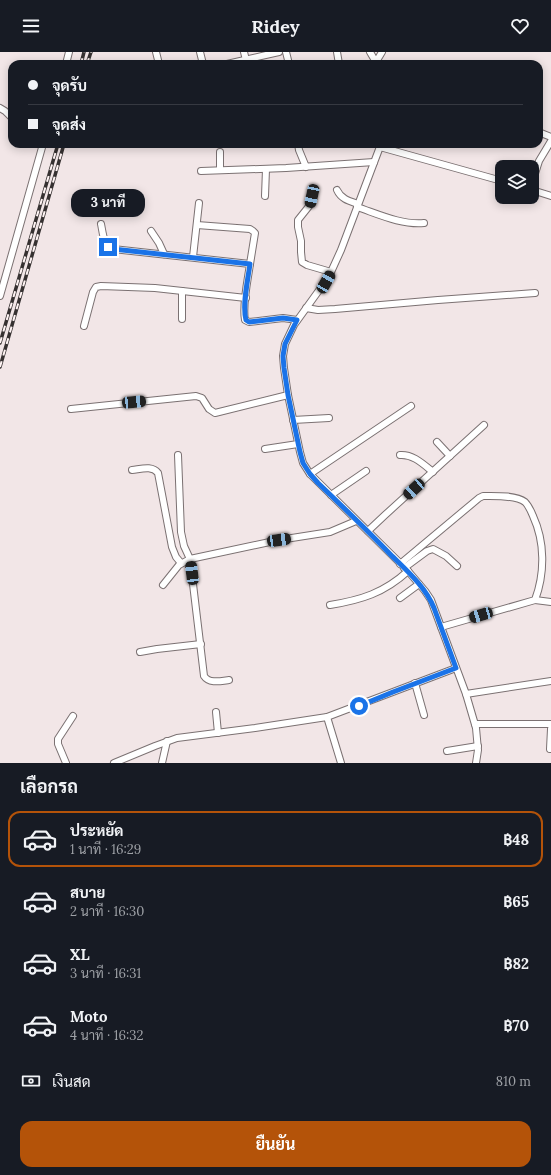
<!DOCTYPE html>
<html lang="th">
<head>
<meta charset="utf-8">
<style>
	:root { --surface:#171b24; --page:#242831; --text:#f1f3f6; --muted:#9ea1a6; --line:#363941; --accent:#b45309 }
	body { margin:0; font-family:Lora,Sarabun,serif; background:var(--page); color:var(--text); height:100vh; display:flex; flex-direction:column; font-size:15px; white-space:nowrap }
	* { box-sizing:border-box; margin:0 }
	p { font-size:13px; color:var(--muted) }
	.icon { flex:none; width:22px; height:22px; fill:none; stroke:currentColor; stroke-width:2; stroke-linecap:round; stroke-linejoin:round }
	.map { position:relative; height:711px; overflow:hidden }
	.sheet { display:flex; flex-direction:column; background:var(--surface); flex:1 }
	.sheet>* { flex:none }
	.hud { position:absolute; left:8px; top:8px; width:535px; height:88px; border-radius:12px; box-shadow:0 2px 10px #0003; display:grid; align-content:center; height:88px; padding:0 20px; background:var(--surface) }
	.buttons { position:absolute; left:495px; top:108px; display:grid; gap:8px }
	.buttons a { display:grid; place-items:center; width:44px; height:44px; border-radius:8px; background:var(--surface); box-shadow:0 2px 10px #0003; font-size:20px }
	.end { position:absolute; width:18px; height:18px; margin:-9px; border:5px solid #1a73e8; background:#fff; box-shadow:0 0 0 2px #fff }
	.from { border-radius:50% }
	.bubble { position:absolute; height:28px; border-radius:12px; background:var(--surface); box-shadow:0 2px 10px #0003; font-size:13px; font-weight:700; line-height:28px; text-align:center }
	.car { position:absolute; width:12px; height:24px; margin:-12px -6px; border-radius:5px; box-shadow:0 0 3px 1px #0007; background:linear-gradient(#222 24%,#8ab4d8 0 40%,#222 0 76%,#8ab4d8 0 86%,#222 0) }
	.hud b { display:flex; align-items:center; gap:14px; height:38px; font-size:15px }
	.hud b+b { border-top:1px solid var(--line) }
	.hud i { width:10px; height:10px; background:var(--text) }
	ul { padding:0; list-style:none }
	li { display:flex; align-items:center; gap:12px; height:56px; margin:0 8px 6px; padding:0 12px; border:2px solid transparent; border-radius:12px }
	li div { flex:1 }
	li b { display:block; font-size:15px }
	li em { font-style:normal; font-weight:700 }
	li.current { border-color:var(--accent) }
	li>.icon { width:36px; height:36px; stroke-width:1.5 }
	h2 { padding:0 20px; font-size:18px; line-height:48px }
	.pay { display:flex; align-items:center; gap:10px; height:44px; padding:0 20px; font-size:15px }
	.pay p { margin-inline-start:auto }
	.action { display:flex; gap:8px; margin-top:auto; padding:8px 20px }
	.action a { flex:1; height:46px; border-radius:12px; background:var(--accent); color:#fff; font-size:16px; font-weight:700; line-height:46px; text-align:center }
	header { display:flex; justify-content:space-between; align-items:center; height:52px; padding:0 20px; background:var(--surface); font-size:18px; font-weight:700 }
	.map>svg:first-child { display:block }
	.lines { fill:none; stroke-linecap:round; stroke-linejoin:round }
	.minor-casing { stroke:#7b7172; stroke-width:8 }
	.minor { stroke:#fff; stroke-width:6 }
	.rail-casing { stroke:#363131; stroke-width:3.5 }
	.rail { stroke:#fff4f4; stroke-width:2; stroke-dasharray:6; stroke-linecap:butt }
	.route { stroke:#1a73e8; stroke-width:5 }
</style>
</head>
<body>
<header><svg class="icon" aria-label="menu" viewBox="0 0 24 24"><path d="M4 6h16M4 12h16M4 18h16"/></svg>Ridey<svg class="icon" aria-label="heart" viewBox="0 0 24 24"><path d="M12 20l-8-8c-3-5 5-10 8-4 3-6 11-1 8 4z"/></svg></header>
<div class="map">
<svg width="551" height="711" viewBox="0 0 551 711">
	<rect width="100%" height="100%" fill="#f2e6e7"/>
	<g class="lines">
		<defs>
			<g id="minor">
				<path d="M156,0L159,12"/>
				<path d="M200,0L203,12"/>
				<path d="M244,0L247,12"/>
				<path d="M286,0L289,12"/>
				<path d="M337,0L339,12"/>
				<path d="M370,0L377,12"/>
				<path d="M376,10L382,0"/>
				<path d="M66,12L69,0"/>
				<path d="M227,12L279,0"/>
				<path d="M0,56L5,59L12,66"/>
				<path d="M541,81L551,85"/>
				<path d="M298,92L299,98L306,115"/>
				<path d="M381,92L341,198L331,220L325,230L294,273L285,292L283,304L284,316L288,343L300,400L303,411L310,422L408,519L425,539L431,548L466,642L476,676L478,698L476,711"/>
				<path d="M380,95L502,129"/>
				<path d="M220,100V118"/>
				<path d="M201,119L286,116L374,110"/>
				<path d="M532,131L539,109L551,89"/>
				<path d="M337,138C341,147 349,149 358,152"/>
				<path d="M532,138L551,144"/>
				<path d="M265,144L266,117"/>
				<path d="M312,144L310,153L298,168V175L301,189V200L302,210L307,213L331,220"/>
				<path d="M357,155C378,162 401,173 424,171"/>
				<path d="M101,172C103,181 103,193 113,197L250,212C248,227 242,253 245,268L249,270L283,266L297,268"/>
				<path d="M197,173L250,177L253,179L255,181L250,212"/>
				<path d="M151,179L159,191L164,202"/>
				<path d="M193,205L199,151"/>
				<path d="M0,244L43,92"/>
				<path d="M306,256L318,258L335,257L438,248L535,241"/>
				<path d="M182,267V239"/>
				<path d="M84,274L93,240L96,235L101,234L155,236L246,246"/>
				<path d="M71,357L196,344L202,346L209,357L215,361L288,343"/>
				<path d="M293,368L329,366"/>
				<path d="M437,390L450,404"/>
				<path d="M265,397L298,392"/>
				<path d="M178,403L181,480L184,494L190,507L204,624C209,632 221,629 229,628"/>
				<path d="M400,403C413,402 423,412 433,420"/>
				<path d="M132,418C141,417 152,413 158,421L172,495L176,505L181,511"/>
				<path d="M310,422L411,354"/>
				<path d="M331,443L366,419"/>
				<path d="M368,479L385,463L484,373"/>
				<path d="M400,512L479,446L483,444C495,444 516,443 525,450C529,454 531,459 533,464C545,490 545,521 535,548L441,575"/>
				<path d="M404,516L427,499L433,497L446,504L457,514"/>
				<path d="M163,533L179,513L190,507L279,488L330,480L356,469"/>
				<path d="M400,546L419,532"/>
				<path d="M535,548L551,550"/>
				<path d="M330,553C361,548 384,541 408,519"/>
				<path d="M140,600L157,597L201,592"/>
				<path d="M415,631L424,663"/>
				<path d="M466,642L551,629"/>
				<path d="M216,660L218,681"/>
				<path d="M327,665L341,711"/>
				<path d="M475,672H551"/>
				<path d="M550,697L551,677"/>
				<path d="M447,699L478,694"/>
				<path d="M66,711L58,692V687L73,664"/>
				<path d="M114,711L155,694L177,686L255,676L327,665L456,616"/>
				<path d="M162,711L167,689"/>
			</g>
		</defs>
		<use href="#minor" class="minor-casing"/>
		<use href="#minor" class="minor"/>
		<defs>
			<g id="rail">
				<path d="M81,12L84,0"/>
				<path d="M87,12L91,0"/>
				<path d="M0,291L58,92"/>
				<path d="M0,315L64,92"/>
			</g>
		</defs>
		<use href="#rail" class="rail-casing"/>
		<use href="#rail" class="rail"/>
	</g>
	<g class="lines">
		<path class="route" d="M108,195L113,197L250,212C248,227 242,253 246,268L249,270L283,266L297,268L285,292L283,304L284,316L288,343L300,400L303,411L310,422L318,431C342,454 367,478 390,502C406,518 425,534 434,556L456,616L393,640L359,654"/>
	</g>
</svg>
<div class="buttons">
<a><svg class="icon" aria-label="layers" viewBox="0 0 24 24"><path d="M12 4l9 5-9 5-9-5zM3 14l9 5 9-5"/></svg></a>
</div>
<i class="end from" style="left:359px;top:654px"></i>
<i class="end" style="left:108px;top:195px"></i>
<div class="bubble" style="left:71px;top:137px;width:74px">3 นาที</div>
<i class="car" style="left:312px;top:144px;rotate:192deg"></i>
<i class="car" style="left:326px;top:230px;rotate:30deg"></i>
<i class="car" style="left:134px;top:350px;rotate:85deg"></i>
<i class="car" style="left:414px;top:437px;rotate:228deg"></i>
<i class="car" style="left:279px;top:488px;rotate:82deg"></i>
<i class="car" style="left:192px;top:521px;rotate:353deg"></i>
<i class="car" style="left:481px;top:563px;rotate:254deg"></i>
<div class="hud">
<b><i class="from"></i>จุดรับ</b>
<b><i></i>จุดส่ง</b>
</div>
</div>
<section class="sheet">
<h2>เลือกรถ</h2>
<ul>
<li class="current"><svg class="icon" aria-label="car" viewBox="0 0 24 24"><path d="M5 17H2v-5l4-1 3-4h7l3 4 3 1v5h-3M9 17h6M6 11h13"/><circle cx="7" cy="17" r="2"/><circle cx="17" cy="17" r="2"/></svg><div><b>ประหยัด</b><p>1 นาที · 16:29</p></div><em>฿48</em></li>
<li><svg class="icon" aria-label="car" viewBox="0 0 24 24"><path d="M5 17H2v-5l4-1 3-4h7l3 4 3 1v5h-3M9 17h6M6 11h13"/><circle cx="7" cy="17" r="2"/><circle cx="17" cy="17" r="2"/></svg><div><b>สบาย</b><p>2 นาที · 16:30</p></div><em>฿65</em></li>
<li><svg class="icon" aria-label="car" viewBox="0 0 24 24"><path d="M5 17H2v-5l4-1 3-4h7l3 4 3 1v5h-3M9 17h6M6 11h13"/><circle cx="7" cy="17" r="2"/><circle cx="17" cy="17" r="2"/></svg><div><b>XL</b><p>3 นาที · 16:31</p></div><em>฿82</em></li>
<li><svg class="icon" aria-label="car" viewBox="0 0 24 24"><path d="M5 17H2v-5l4-1 3-4h7l3 4 3 1v5h-3M9 17h6M6 11h13"/><circle cx="7" cy="17" r="2"/><circle cx="17" cy="17" r="2"/></svg><div><b>Moto</b><p>4 นาที · 16:32</p></div><em>฿70</em></li>
</ul>
<div class="pay"><svg class="icon" aria-label="cash" viewBox="0 0 24 24"><path d="M3 7h18v10H3z"/><circle cx="12" cy="12" r="2"/></svg>เงินสด<p>810 m</p></div>
<div class="action"><a>ยืนยัน</a></div>
</section>
</body>
</html>
